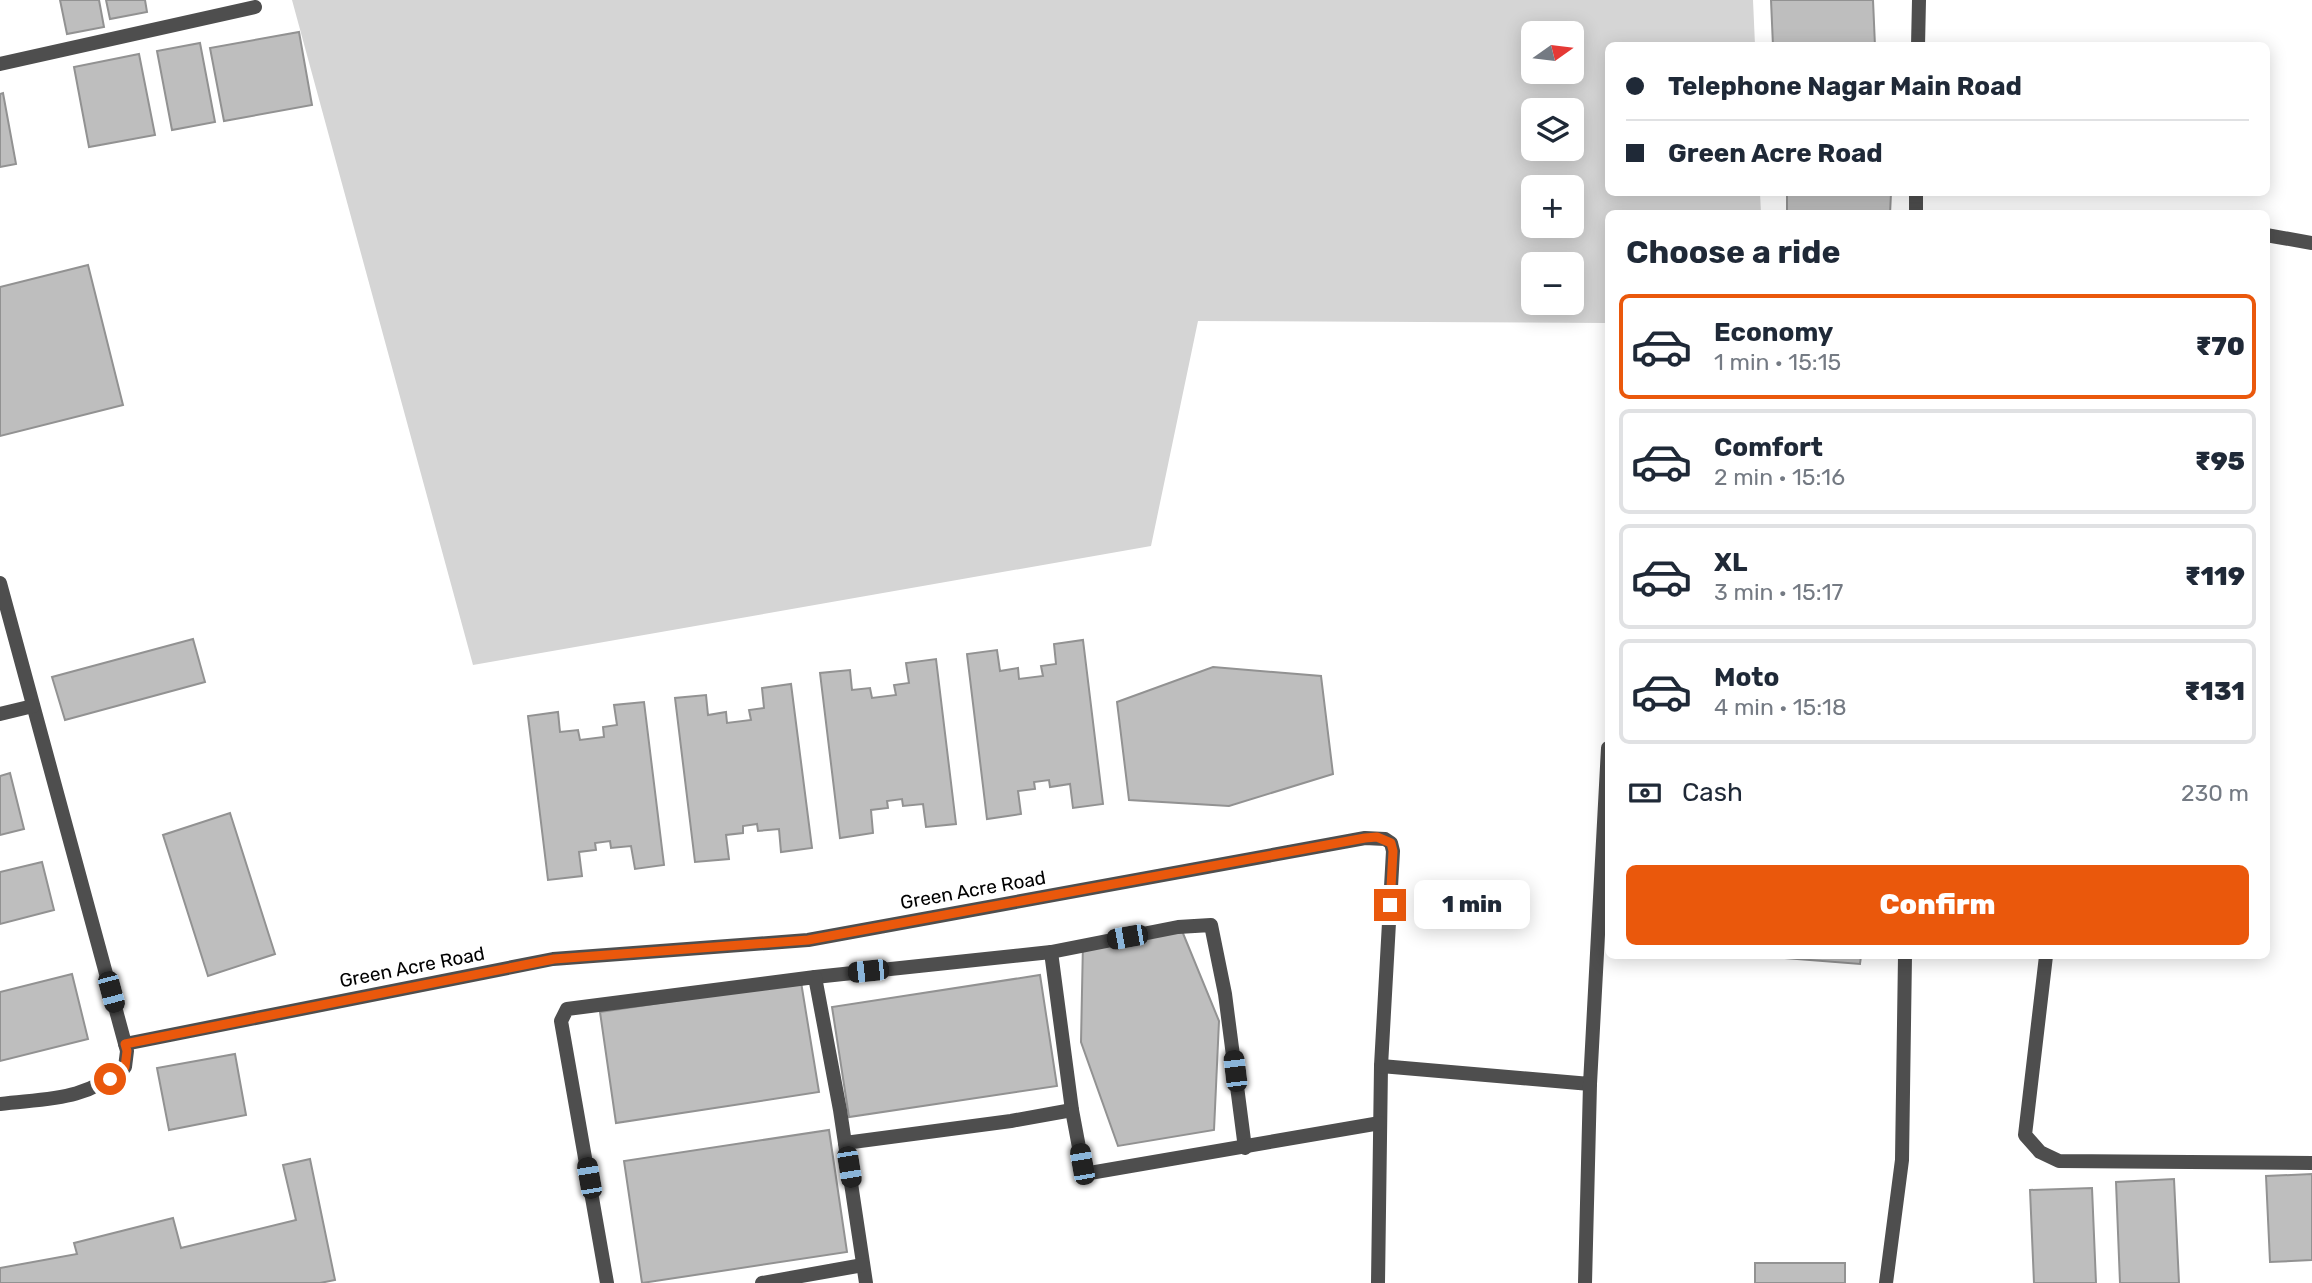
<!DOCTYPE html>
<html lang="en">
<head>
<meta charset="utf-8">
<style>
	:root { --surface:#fff; --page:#f2f2f3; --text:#1f2937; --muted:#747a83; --line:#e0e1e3; --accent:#ea580c }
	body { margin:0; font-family:Rubik,sans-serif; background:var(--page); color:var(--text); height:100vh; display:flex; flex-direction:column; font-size:26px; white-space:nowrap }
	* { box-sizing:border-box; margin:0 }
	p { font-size:23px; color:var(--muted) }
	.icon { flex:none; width:38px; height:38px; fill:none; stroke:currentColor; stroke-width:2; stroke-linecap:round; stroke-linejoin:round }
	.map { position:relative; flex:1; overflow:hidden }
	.drawer { position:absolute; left:1605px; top:210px; width:665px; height:749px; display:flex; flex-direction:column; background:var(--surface); border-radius:10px; box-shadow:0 4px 18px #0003 }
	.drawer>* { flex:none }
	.guide { position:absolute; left:1605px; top:42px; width:665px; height:154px; border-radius:10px; box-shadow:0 4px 18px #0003; display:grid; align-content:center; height:154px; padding:0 21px; background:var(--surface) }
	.needle { width:46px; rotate:76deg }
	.fabs { position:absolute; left:1521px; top:21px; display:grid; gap:14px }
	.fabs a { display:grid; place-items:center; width:63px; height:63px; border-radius:10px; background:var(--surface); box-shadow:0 4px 18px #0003; font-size:35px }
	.end { position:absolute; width:32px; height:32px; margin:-16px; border:9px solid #ea580c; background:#fff; box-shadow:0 0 0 4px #fff }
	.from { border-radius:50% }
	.bubble { position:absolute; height:49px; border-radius:10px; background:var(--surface); box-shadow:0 4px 18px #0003; font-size:23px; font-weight:800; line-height:49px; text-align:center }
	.car { position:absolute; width:21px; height:42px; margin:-21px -10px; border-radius:9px; box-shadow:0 0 5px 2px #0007; background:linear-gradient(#222 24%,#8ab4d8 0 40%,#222 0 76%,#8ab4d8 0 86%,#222 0) }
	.guide b { display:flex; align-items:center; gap:24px; height:66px; font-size:26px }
	.guide b+b { border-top:2px solid var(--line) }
	.guide i { width:18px; height:18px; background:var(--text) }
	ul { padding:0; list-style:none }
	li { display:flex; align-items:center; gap:21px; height:105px; margin:0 14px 10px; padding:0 7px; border:4px solid var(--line); border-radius:10px }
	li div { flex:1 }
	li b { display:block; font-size:26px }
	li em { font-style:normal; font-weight:800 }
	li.on { border-color:var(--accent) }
	li>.icon { width:63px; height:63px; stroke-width:1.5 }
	h2 { padding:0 21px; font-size:32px; line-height:84px }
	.pay { display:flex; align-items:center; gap:18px; height:77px; padding:0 21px; font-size:26px }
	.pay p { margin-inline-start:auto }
	.primary-button { display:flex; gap:14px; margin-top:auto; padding:14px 21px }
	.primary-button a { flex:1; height:80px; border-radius:10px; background:var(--accent); color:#fff; font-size:28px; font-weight:800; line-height:80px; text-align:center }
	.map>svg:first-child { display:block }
	.green { fill:#d5d5d5; fill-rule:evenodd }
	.building { fill:#bebebe; stroke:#929292; stroke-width:2 }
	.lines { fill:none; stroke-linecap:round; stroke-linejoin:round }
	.street { stroke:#4e4e4e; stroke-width:14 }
	.route { stroke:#ea580c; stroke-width:9 }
	.labels { text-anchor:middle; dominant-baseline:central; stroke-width:5; stroke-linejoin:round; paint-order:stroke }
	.street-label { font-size:19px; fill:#000; stroke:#fff }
</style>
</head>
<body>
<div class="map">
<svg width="2312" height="1283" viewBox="0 0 2312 1283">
	<rect width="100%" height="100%" fill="#fff"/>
	<path class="green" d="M292,0H1753L1755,45L1608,46V192L1760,193L1761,213L1608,214V323L1198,321L1151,546L473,665ZM1533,33H1572V72H1533ZM1533,110H1572V149H1533ZM1533,187H1572V226H1533ZM1533,264H1572V303H1533Z"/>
	<g class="building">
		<path d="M60,0H99L104,27L67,34Z"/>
		<path d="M106,0H145L147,12L110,19Z"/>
		<path d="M1771,0H1873L1875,46H1773Z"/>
		<path d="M299,32L312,105L224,121L210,48Z"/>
		<path d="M200,43L215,122L172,130L157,51Z"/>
		<path d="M139,54L155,135L89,147L74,67Z"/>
		<path d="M3,93L16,164L0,167V94Z"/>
		<path d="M1787,192L1891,193L1890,214H1787Z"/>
		<path d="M88,265L123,405L0,436V287Z"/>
		<path d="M193,639L205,682L65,720L52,677Z"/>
		<path d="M1083,640L1103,804L1073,808L1070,784L1050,787L1049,780L1034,782L1035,789L1018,791L1021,814L987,819L967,654L997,650L1000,671L1018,668L1019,679L1043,676L1041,666L1056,664L1054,644Z"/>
		<path d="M936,659L956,824L926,827L923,804L903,806L902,799L887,801L888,808L871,810L873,833L840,838L820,673L850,670L852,690L870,688L872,698L896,695L894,685L909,683L906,663Z"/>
		<path d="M1213,667L1321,676L1333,774L1229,806L1129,800L1117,702Z"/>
		<path d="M791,684L812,848L781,852L779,829L758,831L757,824L743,826V833L726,835L729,859L695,862L675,698L706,695L708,715L726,712L727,723L751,720L749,710L764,708L762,688Z"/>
		<path d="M644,702L664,865L635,869L631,846L611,848L610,841L595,843L596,850L579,852L582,876L548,880L528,716L558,712L560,732L578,730L580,740L604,737L603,727L617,725L614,705Z"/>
		<path d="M10,773L24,829L0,835V776Z"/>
		<path d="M230,813L275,954L208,976L163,835Z"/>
		<path d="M42,862L54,910L0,924V872Z"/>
		<path d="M1180,926L1219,1021L1214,1130L1118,1146L1081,1042L1083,942Z"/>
		<path d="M1758,956H1861L1860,964Z"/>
		<path d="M72,974L88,1039L0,1061V992Z"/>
		<path d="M1040,975L1057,1086L849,1117L832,1007Z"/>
		<path d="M801,982L819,1092L616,1123L600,1012Z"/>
		<path d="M235,1054L246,1115L169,1130L157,1068Z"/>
		<path d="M829,1130L847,1252L642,1283L624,1161Z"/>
		<path d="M310,1159L335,1280L320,1283H0V1268L77,1254L74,1243L173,1218L181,1248L296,1220L283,1165Z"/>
		<path d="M2312,1174V1260L2270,1262L2266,1176Z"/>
		<path d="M2174,1179L2179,1283H2120L2116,1182Z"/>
		<path d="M2092,1188L2096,1283H2034L2030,1190Z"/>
		<rect x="1755" y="1263" width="90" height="20"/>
	</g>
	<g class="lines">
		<g class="street">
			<path d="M1918,46L1919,0"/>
			<path d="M0,64L255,7"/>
			<path d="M1916,214V192"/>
			<path d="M2266,235L2312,243"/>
			<path d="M0,583L127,1051L125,1067C84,1101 50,1098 0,1104"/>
			<path d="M0,714L33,706"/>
			<path d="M2046,956L2025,1135L2040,1152L2059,1161L2312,1163"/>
			<path d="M815,977L1051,952"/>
			<path d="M125,1044L553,959L808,940L1365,838L1385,839L1391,843L1393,851L1381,1066L1378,1283"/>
			<path d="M1381,1066L1590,1084L1608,748"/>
			<path d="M1072,1110L1051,952L1178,927L1211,925L1225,994L1245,1148"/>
			<path d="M845,1143L1011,1121L1072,1110L1084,1174L1380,1123"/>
			<path d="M607,1283L561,1021L567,1009L815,977L840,1110L866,1283"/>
			<path d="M762,1283L863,1265"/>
			<path d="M1585,1283L1590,1084"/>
			<path d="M1886,1283L1902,1160L1905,956"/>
		</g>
	</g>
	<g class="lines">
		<path class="route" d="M110,1079L125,1067L127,1051L125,1044L554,959L808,940L1365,838L1377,837L1391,843L1393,851L1390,905"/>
	</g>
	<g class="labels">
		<g class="street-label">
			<text transform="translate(973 890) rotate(-10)">Green Acre Road</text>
			<text transform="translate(412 967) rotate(-11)">Green Acre Road</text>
		</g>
	</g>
</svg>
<div class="fabs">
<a><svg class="needle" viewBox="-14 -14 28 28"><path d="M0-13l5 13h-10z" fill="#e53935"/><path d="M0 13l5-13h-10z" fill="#747a83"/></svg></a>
<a><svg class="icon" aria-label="layers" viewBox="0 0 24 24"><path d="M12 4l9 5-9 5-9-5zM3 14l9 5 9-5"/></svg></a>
<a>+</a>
<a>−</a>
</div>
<i class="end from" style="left:110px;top:1079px"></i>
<i class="end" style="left:1390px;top:905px"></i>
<div class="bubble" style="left:1414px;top:880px;width:116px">1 min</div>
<i class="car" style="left:1127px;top:937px;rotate:260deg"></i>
<i class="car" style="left:868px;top:971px;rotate:264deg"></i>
<i class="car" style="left:111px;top:992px;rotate:165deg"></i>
<i class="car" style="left:1235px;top:1071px;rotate:353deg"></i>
<i class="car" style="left:1082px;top:1164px;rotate:350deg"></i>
<i class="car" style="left:849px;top:1167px;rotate:171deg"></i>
<i class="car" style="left:589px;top:1178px;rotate:350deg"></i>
<div class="guide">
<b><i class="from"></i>Telephone Nagar Main Road</b>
<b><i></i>Green Acre Road</b>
</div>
<section class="drawer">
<h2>Choose a ride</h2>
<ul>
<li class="on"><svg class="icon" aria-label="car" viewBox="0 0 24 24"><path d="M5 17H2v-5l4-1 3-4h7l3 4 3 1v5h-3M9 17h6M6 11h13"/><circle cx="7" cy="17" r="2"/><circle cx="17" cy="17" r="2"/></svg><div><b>Economy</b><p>1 min · 15:15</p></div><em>₹70</em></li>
<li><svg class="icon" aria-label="car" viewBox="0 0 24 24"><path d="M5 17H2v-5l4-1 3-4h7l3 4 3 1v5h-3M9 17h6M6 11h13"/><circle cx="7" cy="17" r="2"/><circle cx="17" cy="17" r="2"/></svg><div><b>Comfort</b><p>2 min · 15:16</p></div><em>₹95</em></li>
<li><svg class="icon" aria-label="car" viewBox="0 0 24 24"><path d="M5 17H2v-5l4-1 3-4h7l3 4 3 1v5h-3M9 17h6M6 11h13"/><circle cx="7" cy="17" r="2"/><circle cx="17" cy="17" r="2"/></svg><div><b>XL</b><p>3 min · 15:17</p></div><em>₹119</em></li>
<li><svg class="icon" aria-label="car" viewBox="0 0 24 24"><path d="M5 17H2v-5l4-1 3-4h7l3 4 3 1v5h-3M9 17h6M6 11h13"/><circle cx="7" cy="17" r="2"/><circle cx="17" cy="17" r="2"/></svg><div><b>Moto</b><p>4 min · 15:18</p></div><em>₹131</em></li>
</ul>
<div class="pay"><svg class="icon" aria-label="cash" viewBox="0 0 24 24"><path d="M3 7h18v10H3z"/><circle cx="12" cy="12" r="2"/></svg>Cash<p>230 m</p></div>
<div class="primary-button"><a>Confirm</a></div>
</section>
</div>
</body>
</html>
